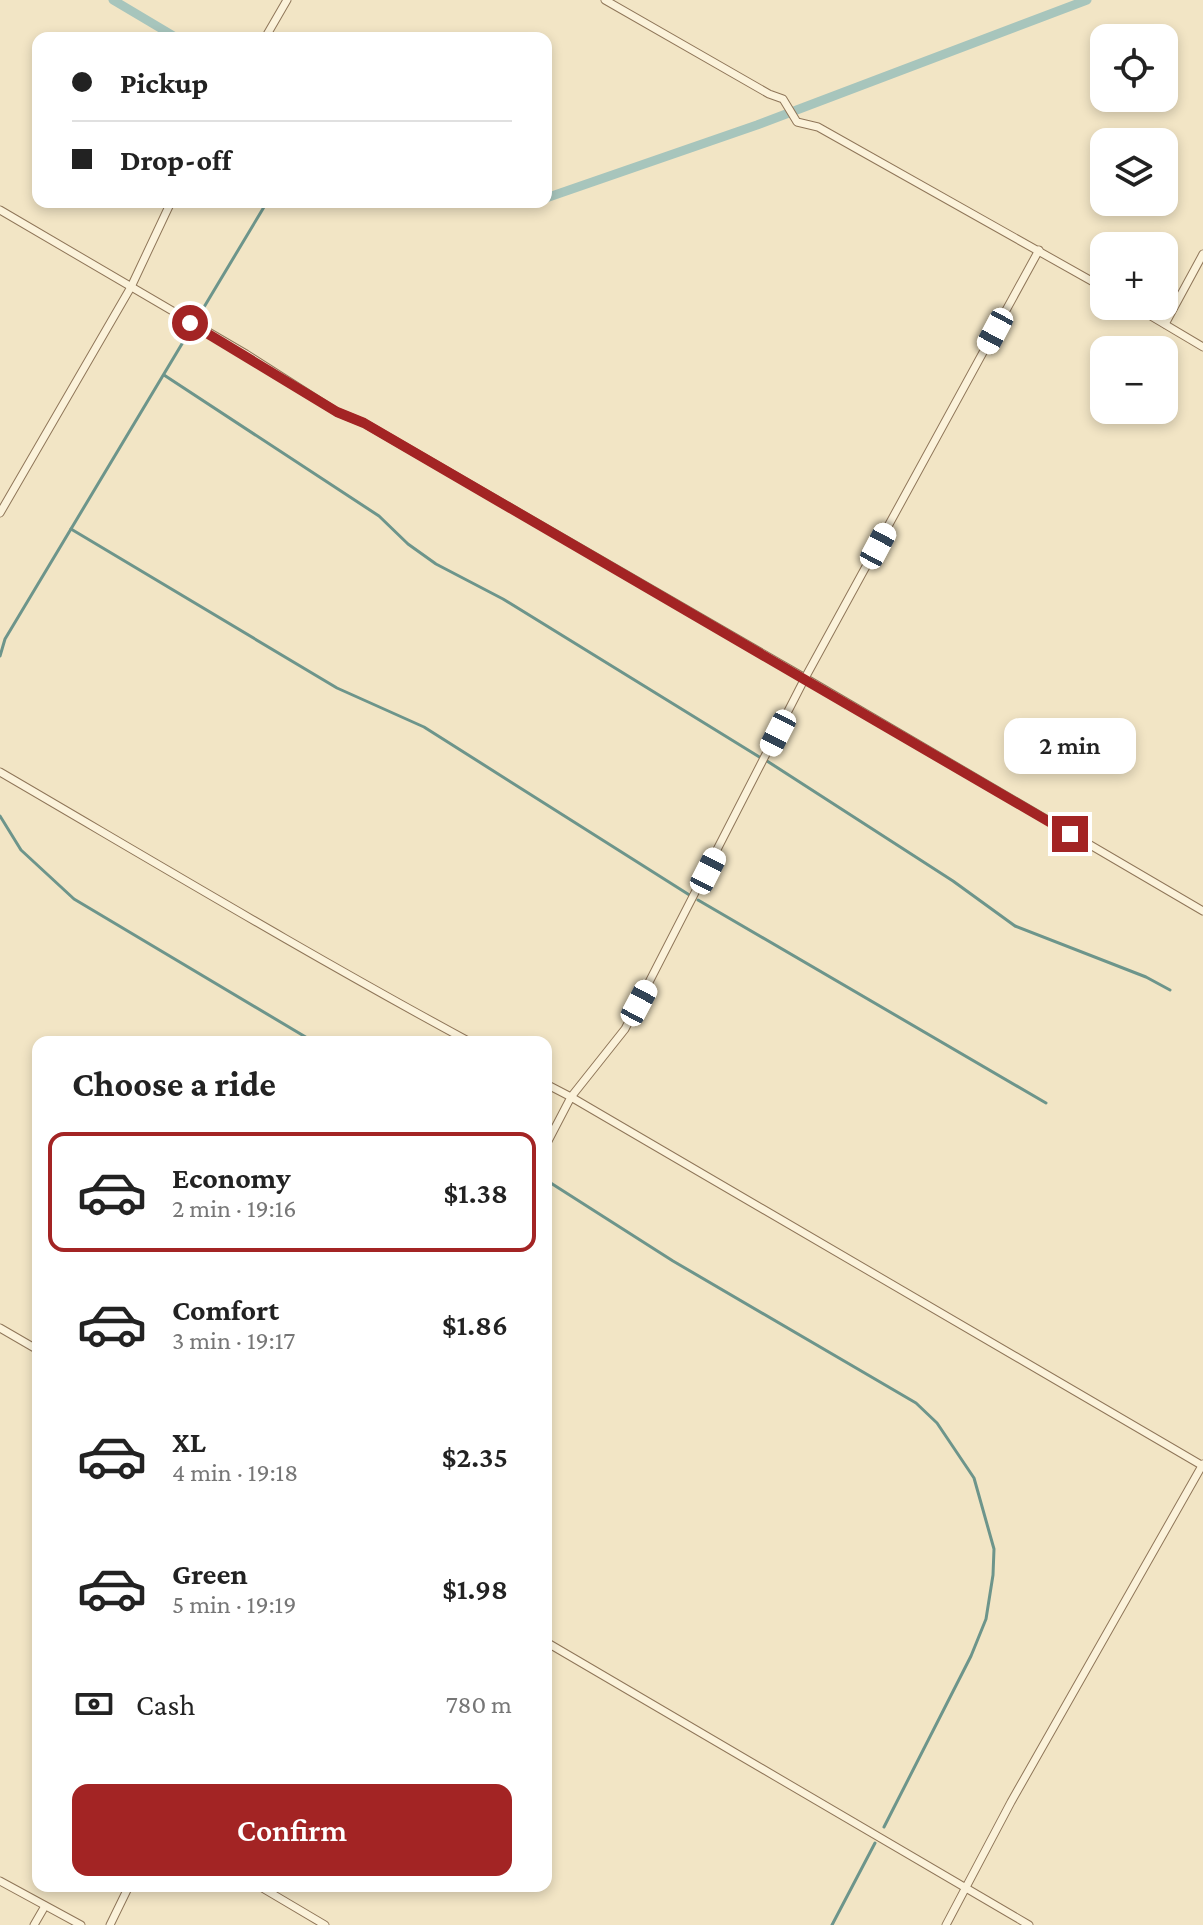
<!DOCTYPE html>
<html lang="en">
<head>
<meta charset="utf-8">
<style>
	:root { --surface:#fff; --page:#f6f6f6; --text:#222; --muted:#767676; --line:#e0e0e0; --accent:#a32424 }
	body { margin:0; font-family:"Crimson Pro",serif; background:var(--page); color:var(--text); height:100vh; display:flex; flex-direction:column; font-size:30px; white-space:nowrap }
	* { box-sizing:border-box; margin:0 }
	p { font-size:26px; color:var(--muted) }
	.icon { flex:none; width:44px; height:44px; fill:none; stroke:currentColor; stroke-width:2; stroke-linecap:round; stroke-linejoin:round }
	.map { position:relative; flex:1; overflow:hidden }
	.drawer { position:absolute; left:32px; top:1036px; width:520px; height:856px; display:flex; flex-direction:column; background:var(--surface); border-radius:16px; box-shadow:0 4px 12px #0003 }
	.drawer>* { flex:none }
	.top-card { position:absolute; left:32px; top:32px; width:520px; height:176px; border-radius:16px; box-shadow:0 4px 12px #0003; display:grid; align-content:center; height:176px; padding:0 40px; background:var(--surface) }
	.controls { position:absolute; left:1090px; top:24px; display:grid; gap:16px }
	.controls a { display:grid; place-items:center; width:88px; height:88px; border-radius:16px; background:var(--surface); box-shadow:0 4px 12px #0003; font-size:40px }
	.end { position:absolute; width:36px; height:36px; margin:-18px; border:10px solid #a32424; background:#fff; box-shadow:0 0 0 4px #fff }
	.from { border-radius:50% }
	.bubble { position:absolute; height:56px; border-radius:16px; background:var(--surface); box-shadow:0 4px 12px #0003; font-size:26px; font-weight:600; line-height:56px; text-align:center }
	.car { position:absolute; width:24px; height:48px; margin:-24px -12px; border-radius:10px; box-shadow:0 0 6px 2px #0007; background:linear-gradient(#fff 24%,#345 0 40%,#fff 0 76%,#345 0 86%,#fff 0) }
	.top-card b { display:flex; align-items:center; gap:28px; height:76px; font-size:30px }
	.top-card b+b { border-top:2px solid var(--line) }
	.top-card i { width:20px; height:20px; background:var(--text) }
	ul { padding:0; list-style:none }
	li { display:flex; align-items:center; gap:24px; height:120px; margin:0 16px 12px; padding:0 24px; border:4px solid transparent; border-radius:16px }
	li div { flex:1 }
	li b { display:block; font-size:30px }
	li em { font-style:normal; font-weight:600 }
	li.selected { border-color:var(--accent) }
	li>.icon { width:72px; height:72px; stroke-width:1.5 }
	h2 { padding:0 40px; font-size:36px; line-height:96px }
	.pay { display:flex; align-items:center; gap:20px; height:88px; padding:0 40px; font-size:30px }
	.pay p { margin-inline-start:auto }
	.button { display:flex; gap:16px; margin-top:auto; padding:16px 40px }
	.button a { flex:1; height:92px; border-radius:16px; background:var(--accent); color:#fff; font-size:32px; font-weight:600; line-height:92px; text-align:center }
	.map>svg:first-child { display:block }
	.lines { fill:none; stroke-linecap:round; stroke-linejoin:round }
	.stream { stroke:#6d958b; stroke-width:3 }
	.canal { stroke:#a7c5bc; stroke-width:9 }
	.minor-casing { stroke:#8f7659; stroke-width:9 }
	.minor { stroke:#fbf2da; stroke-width:7 }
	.route { stroke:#a32424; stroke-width:10 }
</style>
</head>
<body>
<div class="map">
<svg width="1203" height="1925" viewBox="0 0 1203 1925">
	<rect width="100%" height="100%" fill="#f2e5c5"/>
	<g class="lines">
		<g class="stream">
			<path d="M164,375L379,516L408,544L436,564L503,599L761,758"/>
			<path d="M71,529L337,688L424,727L691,896"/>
			<path d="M0,656L5,639L267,202"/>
			<path d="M767,761L953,881L1015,926L1146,977L1170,990"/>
			<path d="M0,816L21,850L74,899L314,1042"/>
			<path d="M698,900L1046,1103"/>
			<path d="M546,1180L673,1261L916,1403L937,1423L974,1478L994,1549L993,1575L986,1619L971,1656L884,1827"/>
			<path d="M832,1925L875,1843"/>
		</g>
		<g class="canal">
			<path d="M113,0L177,38"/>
			<path d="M546,198L757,125L1087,0"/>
		</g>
		<defs>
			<g id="minor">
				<path d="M605,0L769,94L783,99L797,122L818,127L1104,288"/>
				<path d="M265,38L287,0"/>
				<path d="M0,210L246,354L337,412L364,423L805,678L625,1029L571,1097L546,1084"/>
				<path d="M1039,250L805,678L1203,911"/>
				<path d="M1134,306L1203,347"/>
				<path d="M1165,324L1203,254"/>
				<path d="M0,513L131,287L171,202"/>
				<path d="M0,772C156,863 311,956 470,1042"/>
				<path d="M546,1145L571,1097L1203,1466"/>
				<path d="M0,1328L38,1350"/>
				<path d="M546,1642L1029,1925"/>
				<path d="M0,1881L81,1925"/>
				<path d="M259,1886L325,1925"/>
				<path d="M34,1925L45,1906"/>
				<path d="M110,1925L129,1886"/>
				<path d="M946,1925L1011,1802L1203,1464"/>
			</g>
		</defs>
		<use href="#minor" class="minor-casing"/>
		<use href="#minor" class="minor"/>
	</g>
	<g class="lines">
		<path class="route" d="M190,323L337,412L364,423L1070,834"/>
	</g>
</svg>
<div class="controls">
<a><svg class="icon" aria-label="locate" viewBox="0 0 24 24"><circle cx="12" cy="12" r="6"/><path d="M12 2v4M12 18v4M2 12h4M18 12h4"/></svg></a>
<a><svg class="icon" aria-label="layers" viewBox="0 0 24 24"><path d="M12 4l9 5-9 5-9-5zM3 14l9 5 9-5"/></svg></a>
<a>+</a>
<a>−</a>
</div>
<i class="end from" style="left:190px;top:323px"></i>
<i class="end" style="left:1070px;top:834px"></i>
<div class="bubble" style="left:1004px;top:718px;width:132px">2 min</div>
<i class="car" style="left:995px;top:331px;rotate:208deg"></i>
<i class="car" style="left:878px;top:546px;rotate:28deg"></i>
<i class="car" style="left:778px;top:733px;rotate:207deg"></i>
<i class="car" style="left:708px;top:871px;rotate:27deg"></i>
<i class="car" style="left:639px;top:1003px;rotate:28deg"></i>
<div class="top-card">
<b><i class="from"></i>Pickup</b>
<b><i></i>Drop-off</b>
</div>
<section class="drawer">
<h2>Choose a ride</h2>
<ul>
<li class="selected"><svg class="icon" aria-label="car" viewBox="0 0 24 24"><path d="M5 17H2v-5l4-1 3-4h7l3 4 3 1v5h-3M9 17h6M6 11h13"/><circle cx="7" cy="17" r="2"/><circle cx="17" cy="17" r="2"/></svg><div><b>Economy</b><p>2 min · 19:16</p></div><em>$1.38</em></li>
<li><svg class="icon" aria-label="car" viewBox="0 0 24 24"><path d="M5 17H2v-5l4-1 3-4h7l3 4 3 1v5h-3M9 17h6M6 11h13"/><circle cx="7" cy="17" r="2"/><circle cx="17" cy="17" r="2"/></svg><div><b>Comfort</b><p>3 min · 19:17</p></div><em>$1.86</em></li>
<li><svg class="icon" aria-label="car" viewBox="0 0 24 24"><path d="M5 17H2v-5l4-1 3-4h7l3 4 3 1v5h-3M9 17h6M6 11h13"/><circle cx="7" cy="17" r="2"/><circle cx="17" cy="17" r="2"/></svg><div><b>XL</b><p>4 min · 19:18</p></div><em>$2.35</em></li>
<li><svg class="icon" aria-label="car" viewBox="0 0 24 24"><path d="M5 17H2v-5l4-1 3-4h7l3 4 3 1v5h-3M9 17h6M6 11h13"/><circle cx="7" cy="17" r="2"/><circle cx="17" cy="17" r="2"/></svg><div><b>Green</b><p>5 min · 19:19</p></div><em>$1.98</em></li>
</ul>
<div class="pay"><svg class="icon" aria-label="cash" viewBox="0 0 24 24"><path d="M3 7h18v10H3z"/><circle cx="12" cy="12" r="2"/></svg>Cash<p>780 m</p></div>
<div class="button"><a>Confirm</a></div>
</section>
</div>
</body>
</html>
